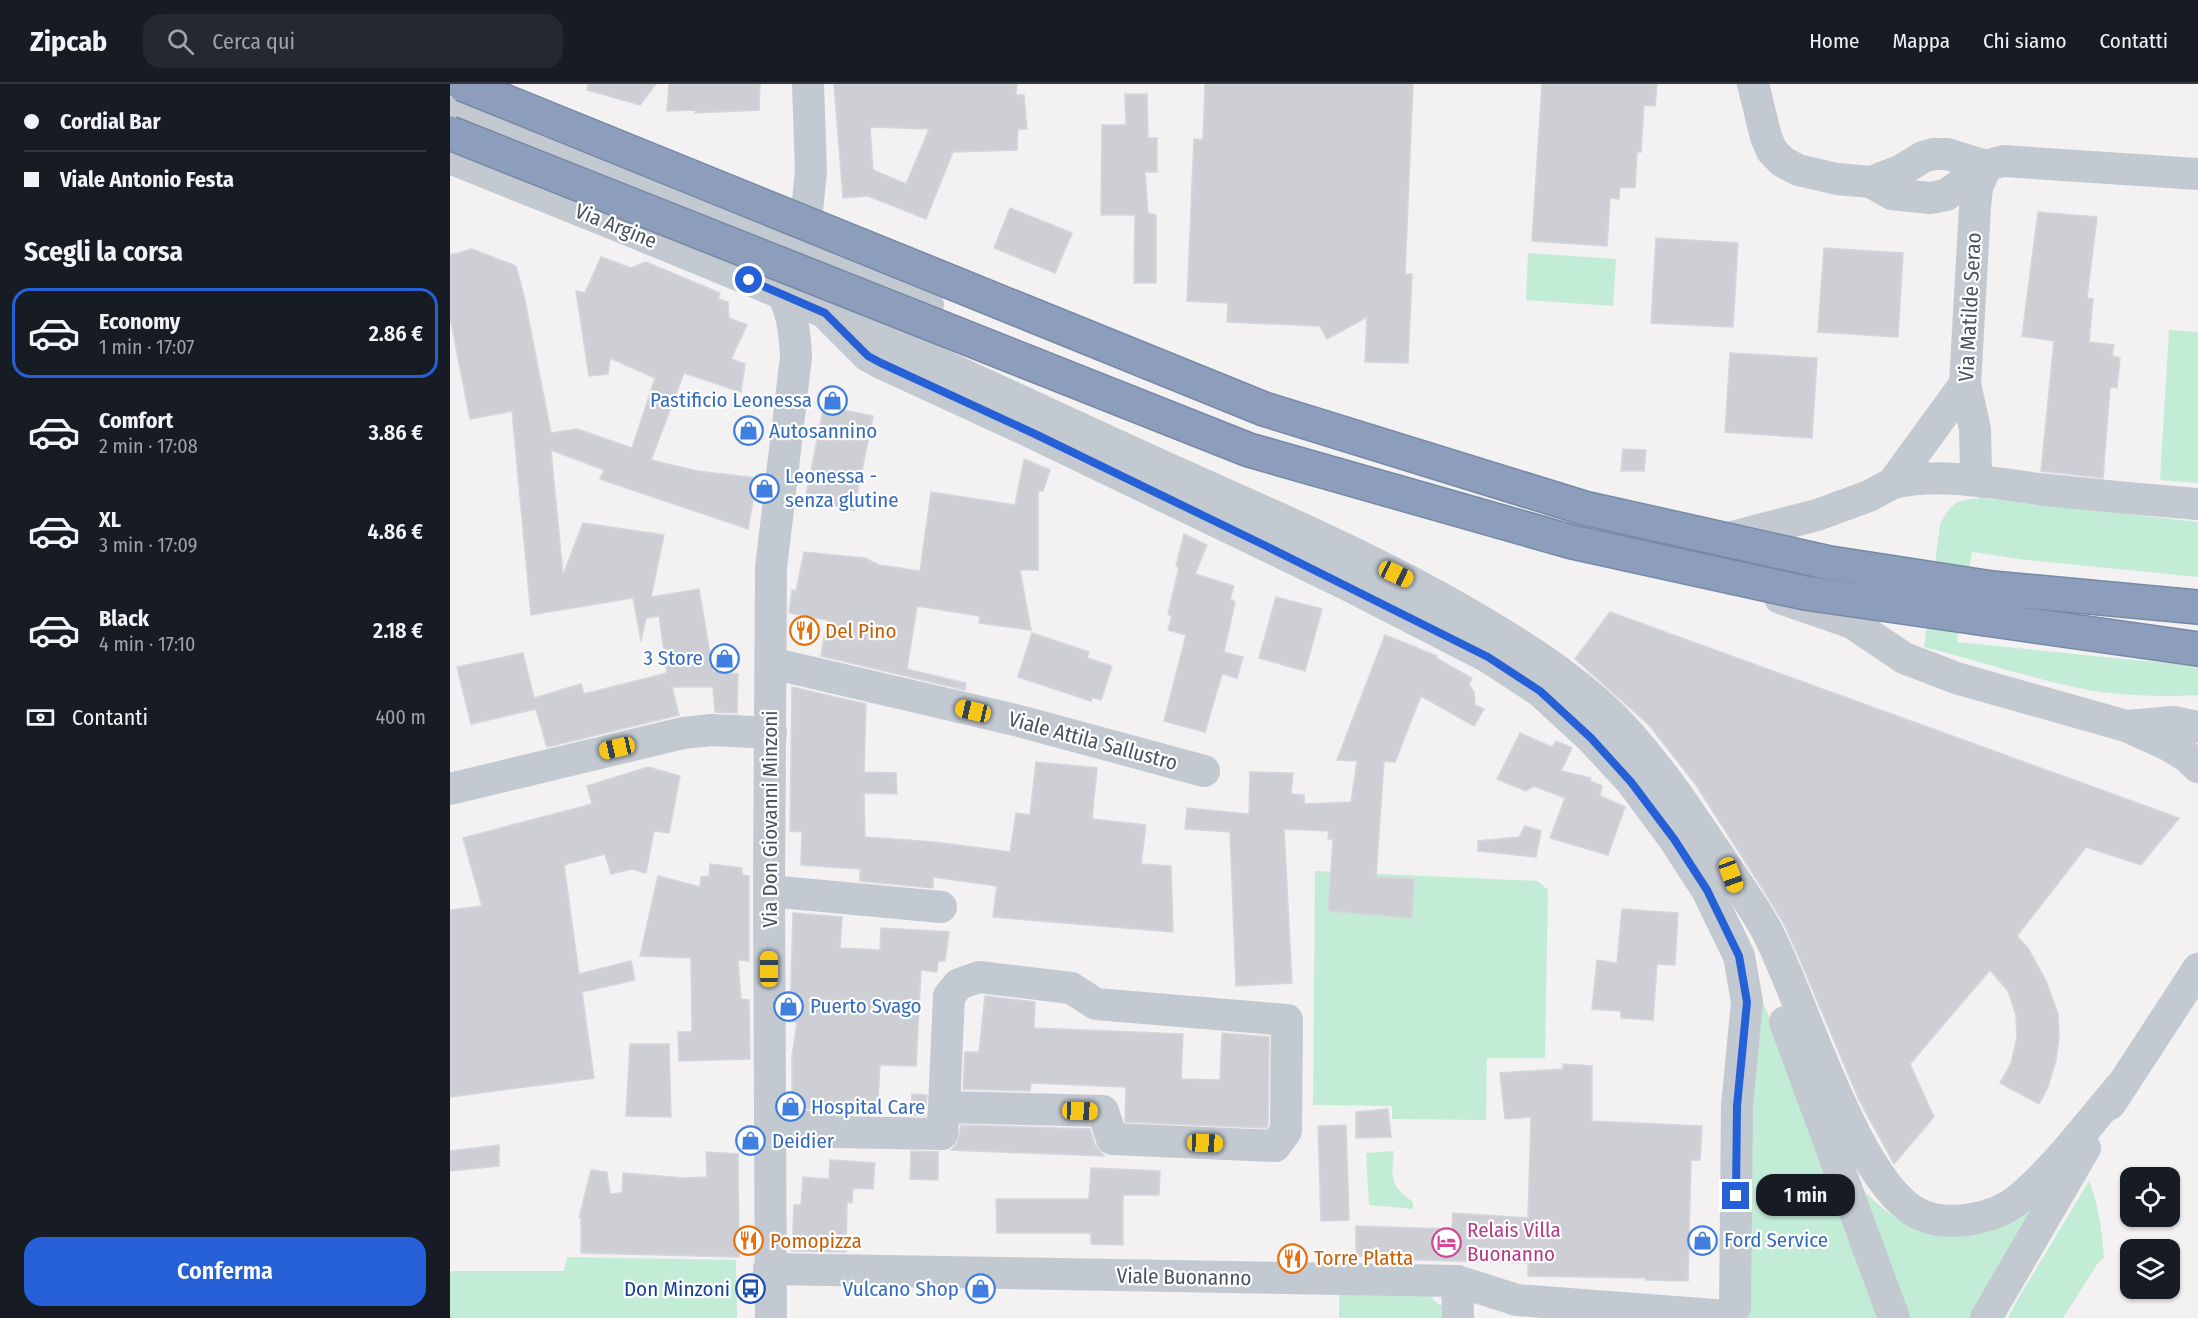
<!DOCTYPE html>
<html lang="it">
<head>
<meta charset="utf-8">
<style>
	:root { --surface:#171b24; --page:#242831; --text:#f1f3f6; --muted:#9ea1a6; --line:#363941; --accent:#2660d7 }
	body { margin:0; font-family:"Fira Sans Condensed",sans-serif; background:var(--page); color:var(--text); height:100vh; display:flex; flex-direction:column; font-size:22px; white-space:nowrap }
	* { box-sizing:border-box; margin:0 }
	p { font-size:20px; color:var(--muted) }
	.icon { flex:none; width:33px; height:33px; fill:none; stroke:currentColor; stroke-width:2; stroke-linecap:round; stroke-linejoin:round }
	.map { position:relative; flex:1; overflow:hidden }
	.side { display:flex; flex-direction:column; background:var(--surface); width:450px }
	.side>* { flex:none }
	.hud { display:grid; align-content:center; height:132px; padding:0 24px; background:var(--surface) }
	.controls { position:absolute; left:1670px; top:1083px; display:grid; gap:12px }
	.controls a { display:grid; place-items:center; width:60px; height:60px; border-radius:12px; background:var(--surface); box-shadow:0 2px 4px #0004; font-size:30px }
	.end { position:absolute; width:27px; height:27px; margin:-14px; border:8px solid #2660d7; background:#fff; box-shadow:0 0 0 3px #fff }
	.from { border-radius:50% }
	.bubble { position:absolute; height:42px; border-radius:18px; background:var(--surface); box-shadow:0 2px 4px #0004; font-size:20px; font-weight:600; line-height:42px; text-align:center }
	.car { position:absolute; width:18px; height:36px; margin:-18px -9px; border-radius:8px; box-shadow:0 0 4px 2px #0007; background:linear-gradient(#f5c518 24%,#345 0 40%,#f5c518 0 76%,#345 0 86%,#f5c518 0) }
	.hud b { display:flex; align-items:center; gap:21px; height:57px; font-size:22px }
	.hud b+b { border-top:2px solid var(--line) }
	.hud i { width:15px; height:15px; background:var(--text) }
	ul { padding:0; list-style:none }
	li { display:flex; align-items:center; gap:18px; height:90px; margin:0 12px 9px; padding:0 12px; border:3px solid transparent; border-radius:18px }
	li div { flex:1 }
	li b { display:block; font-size:22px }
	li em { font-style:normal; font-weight:600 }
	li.on { border-color:var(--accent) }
	li>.icon { width:54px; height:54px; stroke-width:1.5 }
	h2 { padding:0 24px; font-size:27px; line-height:72px }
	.pay { display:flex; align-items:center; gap:15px; height:66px; padding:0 24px; font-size:22px }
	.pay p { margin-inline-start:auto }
	.primary-button { display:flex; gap:12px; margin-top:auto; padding:12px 24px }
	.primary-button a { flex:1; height:69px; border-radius:18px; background:var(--accent); color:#fff; font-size:24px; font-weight:600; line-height:69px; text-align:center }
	header { display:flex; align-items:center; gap:36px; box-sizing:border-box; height:84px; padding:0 30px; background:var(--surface); border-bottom:2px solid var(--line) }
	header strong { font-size:28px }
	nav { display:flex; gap:33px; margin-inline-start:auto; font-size:21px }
	.search { width:420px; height:54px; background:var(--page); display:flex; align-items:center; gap:15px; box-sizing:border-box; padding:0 21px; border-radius:18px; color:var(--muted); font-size:22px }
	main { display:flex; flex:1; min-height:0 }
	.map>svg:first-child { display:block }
	.green { fill:#c3ecd7 }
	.building { fill:#cecfd4; stroke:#d5d6db; stroke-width:1.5; fill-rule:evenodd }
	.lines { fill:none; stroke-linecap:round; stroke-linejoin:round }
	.highway-casing { stroke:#7789a7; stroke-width:36 }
	.minor { stroke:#c2c9d1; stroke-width:32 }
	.highway { stroke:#8c9ebb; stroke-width:33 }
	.highway-bridge-casing { stroke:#7789a7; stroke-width:36; stroke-linecap:butt }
	.highway-bridge { stroke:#8c9ebb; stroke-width:33 }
	.route { stroke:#2660d7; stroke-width:8 }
	.labels { text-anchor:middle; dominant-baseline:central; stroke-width:4.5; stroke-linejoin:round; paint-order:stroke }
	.street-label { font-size:21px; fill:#4a525d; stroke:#fff }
	.shop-label { font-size:21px; fill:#366cbe; stroke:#fff; text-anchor:start }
	.food-label { font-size:21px; fill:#c56008; stroke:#fff; text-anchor:start }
	.hotel-label { font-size:21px; fill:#b23c85; stroke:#fff; text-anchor:start }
	.transit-label { font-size:21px; fill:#164399; stroke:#fff; text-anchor:end }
</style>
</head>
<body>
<header>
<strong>Zipcab</strong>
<div class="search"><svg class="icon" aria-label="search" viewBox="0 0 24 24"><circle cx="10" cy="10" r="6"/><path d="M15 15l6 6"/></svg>Cerca qui</div>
<nav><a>Home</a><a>Mappa</a><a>Chi siamo</a><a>Contatti</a></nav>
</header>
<main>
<section class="side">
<div class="hud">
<b><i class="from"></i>Cordial Bar</b>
<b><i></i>Viale Antonio Festa</b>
</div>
<h2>Scegli la corsa</h2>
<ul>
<li class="on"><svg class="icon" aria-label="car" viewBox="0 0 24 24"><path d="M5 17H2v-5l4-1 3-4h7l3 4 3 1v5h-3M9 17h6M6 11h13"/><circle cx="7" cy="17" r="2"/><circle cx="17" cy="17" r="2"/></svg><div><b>Economy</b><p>1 min · 17:07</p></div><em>2.86 €</em></li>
<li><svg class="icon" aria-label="car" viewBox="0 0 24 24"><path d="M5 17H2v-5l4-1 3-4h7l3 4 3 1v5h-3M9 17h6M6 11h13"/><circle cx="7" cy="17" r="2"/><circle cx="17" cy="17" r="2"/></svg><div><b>Comfort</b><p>2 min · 17:08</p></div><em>3.86 €</em></li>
<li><svg class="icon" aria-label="car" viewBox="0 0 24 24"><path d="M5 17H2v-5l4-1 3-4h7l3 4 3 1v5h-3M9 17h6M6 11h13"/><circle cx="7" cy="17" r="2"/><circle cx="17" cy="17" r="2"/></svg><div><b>XL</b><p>3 min · 17:09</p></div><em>4.86 €</em></li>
<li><svg class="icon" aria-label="car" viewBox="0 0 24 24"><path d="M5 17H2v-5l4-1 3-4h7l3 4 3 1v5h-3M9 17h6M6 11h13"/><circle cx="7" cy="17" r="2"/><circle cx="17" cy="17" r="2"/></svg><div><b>Black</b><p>4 min · 17:10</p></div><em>2.18 €</em></li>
</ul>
<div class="pay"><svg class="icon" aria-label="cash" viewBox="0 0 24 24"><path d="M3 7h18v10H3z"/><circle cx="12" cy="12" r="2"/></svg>Contanti<p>400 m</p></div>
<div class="primary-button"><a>Conferma</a></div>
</section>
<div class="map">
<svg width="1748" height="1234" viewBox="0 0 1748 1234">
	<rect width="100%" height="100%" fill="#f3f1f1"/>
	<g class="green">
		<path d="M1078,169L1166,175L1163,222L1076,216Z"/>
		<path d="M1719,246L1748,248V399L1710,396Z"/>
		<path d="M1533,414L1748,438V493L1576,476L1522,468L1507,558L1693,577L1748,580V611C1712,613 1674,612 1638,606C1583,595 1529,577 1474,563L1490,441C1501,417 1508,416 1533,414Z"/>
		<path d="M865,787L1088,797L1098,806L1095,974H1037L1036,1036L942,1035V1022L863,1021Z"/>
		<path d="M1306,902L1320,935L1429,1234H1296Z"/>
		<path d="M944,1067C941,1093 940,1102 963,1118V1125L919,1121L916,1069Z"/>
		<path d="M1639,1097C1649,1122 1652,1147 1654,1174L1648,1179L1613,1234H1558L1566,1218Z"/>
		<path d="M1415,1108C1430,1123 1444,1134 1463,1144L1589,1116L1523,1234H1460L1412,1109Z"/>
		<path d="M117,1173L286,1176L287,1234H0V1187H114Z"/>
		<path d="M889,1208L982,1209L983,1216L992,1222L993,1234H889Z"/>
	</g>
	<g class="building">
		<path d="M138,0H206L190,21L137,6Z"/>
		<path d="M219,0H310L309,26L245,29L246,26L217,27Z"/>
		<path d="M384,0H567L566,11H574L577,45H568L567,66L503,68L476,135L418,112L393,114ZM420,43L479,45L456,100L423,86Z"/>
		<path d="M755,0H963L955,190H962L958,279L915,278L917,233L877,255L870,242L777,238L778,219L737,217L744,55L753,56Z"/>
		<path d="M1092,0H1207L1205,22L1194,21L1191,68H1187L1185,104L1170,103L1169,115L1160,114L1157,162L1082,157Z"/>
		<path d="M675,10H697L698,54H707V88H695L698,129L706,131V199H684L685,131H651L652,41H676Z"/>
		<path d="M560,124L622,149L605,189L544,164Z"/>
		<path d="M1588,128L1647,133L1637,214L1643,215L1639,258L1664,261L1662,272L1670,274L1667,304L1660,303L1653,394L1591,387L1604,257L1572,252Z"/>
		<path d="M1206,154L1288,159L1283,243L1201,239Z"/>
		<path d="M1374,164L1453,169L1448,253L1368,248Z"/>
		<path d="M22,165L66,182L74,212L101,349L127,345L182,364L205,294L160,274L158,290L139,292L126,207L135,209L151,173L181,184L196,178L270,209L268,215L278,218L279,234L297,241L281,275L295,280L291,308L234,289L201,376L247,387L307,394L298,445L150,395L154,386L101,366L113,491L133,439L214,451L201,513L249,505L263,587L288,590L287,629L265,628L263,603H222L229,631L97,663L86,625L21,640L7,583L73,569L84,614L131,600L134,610L217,589L209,532L196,534L191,557L183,514L81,531L62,327L20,335L0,233V171Z"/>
		<path d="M1280,269L1367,274L1362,354L1275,348Z"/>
		<path d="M374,322L423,332L404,426L355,416Z"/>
		<path d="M1173,365L1196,366L1194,387H1171Z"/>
		<path d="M574,375L600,386L593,407H588V486H570L581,546L529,539L530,532L467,522L457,585L516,599L515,606L371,572L377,536L339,529L342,506L346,507L354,468L415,474L429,481L470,487L481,408L565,421Z"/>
		<path d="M734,450L757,461L745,490L784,502L780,515L785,518L774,568L793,573L787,594L772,590L755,648L714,637L736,551L718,546L722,532L718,530L729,483L726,482Z"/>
		<path d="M826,513L872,525L855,587L809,574Z"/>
		<path d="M1160,528L1729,734L1691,781L1636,763L1567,852L1578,864L1596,897L1608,930L1609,953L1606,976L1598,1003L1589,1020L1550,999L1561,979L1567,953L1566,931L1558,907L1540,886L1460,980L1484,1033L1444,1080L1409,1016L1348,871L1334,840L1317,812L1246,701L1199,641L1125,575Z"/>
		<path d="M582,549L639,568L637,574L662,582L651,616L642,613L641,617L568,593Z"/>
		<path d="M935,551L987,572L986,574L1022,594L1019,601L1024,608L1025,621L1034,625L1024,642L971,612L945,678L934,677L926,793L964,795L962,834L878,827L883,755H878L879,747L834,745L842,899L786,902L780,748L735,745L737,724L799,730L800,688L843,689L841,710L854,711V720L901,718L907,677L887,676Z"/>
		<path d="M342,603L416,620L414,688L446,689L447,710L414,709L415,753L484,758L560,768L566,729L580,731L586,678L647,684L642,735L696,741L691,780L721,782L723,848L543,833L547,802L483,793V804L410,797V785L351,781L352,748L340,747Z"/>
		<path d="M1070,649L1102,663L1106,657L1122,664L1111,687L1141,694L1140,697L1152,702L1150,712L1175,723L1158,771L1100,754L1115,714L1084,702L1076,707L1047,695Z"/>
		<path d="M198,683L230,692L219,749L204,747L196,789L182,785L161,790L155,770L114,781L129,890L181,877L185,896L132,908L144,994L0,1013V826L32,822L13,754L142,720L137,702Z"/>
		<path d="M1075,742L1091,747L1086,773L1028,767V757L1069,753Z"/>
		<path d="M260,780L292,784V791L299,792V877L288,876L291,915L299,916L300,975L229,977L228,948H242L241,874L190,872L208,792L250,803L251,793L259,792Z"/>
		<path d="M1172,825L1228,829L1225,881L1207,880L1203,936L1171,934V927L1142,925L1147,876L1167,879Z"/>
		<path d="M343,829L392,833L390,864L430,866L431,844L499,848L495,877H488L487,888L471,886L466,982L430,981L427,1031L387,1030L342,1022V972L347,938H340Z"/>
		<path d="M535,912L585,918L584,944L733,950L731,995L770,996L772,949L819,953L818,1041L816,1044L675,1038L676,1003L581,999L580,1007L513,1005L515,968H529Z"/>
		<path d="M180,960H219L221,1033L176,1032Z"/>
		<path d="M1113,980L1142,982V1037L1252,1042L1250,1076H1241L1238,1197L1196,1196V1194L1078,1192V1179L933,1175L932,1173L906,1172V1142L1002,1145L1003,1129L1078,1134L1081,1033L1055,1035L1050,989L1113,985Z"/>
		<path d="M462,1010L477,1011L475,1032L461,1031Z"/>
		<path d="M938,1025L941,1053L906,1054V1028Z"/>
		<path d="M511,1041L640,1045L645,1061L654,1072L501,1066L507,1059Z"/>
		<path d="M896,1041L899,1136L871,1137L868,1042Z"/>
		<path d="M49,1061V1082L0,1087V1067Z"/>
		<path d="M461,1067L488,1068V1096L460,1095Z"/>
		<path d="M256,1068L288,1070L289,1173L131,1169V1134H129L141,1086L157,1088L160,1110L172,1109L173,1089L234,1094L257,1093Z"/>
		<path d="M380,1076L425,1079L423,1105L403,1104L402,1119L397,1118L396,1168L342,1167L344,1121H351L353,1093L379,1095Z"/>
		<path d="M641,1084L710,1087L709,1111H673V1161L641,1160V1149H547L546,1115H639Z"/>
	</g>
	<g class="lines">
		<defs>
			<g id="highway">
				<path d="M1542,504L1748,523"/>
				<path d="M1536,535L1748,565"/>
			</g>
		</defs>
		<use href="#highway" class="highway-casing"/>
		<g class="minor">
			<path d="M1303,0L1316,53L1322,67L1333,78L1348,86L1387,95L1421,98L1450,87L1473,73L1483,70H1497L1536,82"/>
			<path d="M0,29L478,221"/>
			<path d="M0,74C106,117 213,159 319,204C454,262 587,325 721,386C819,430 918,472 1012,526C1064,556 1117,589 1161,631C1204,674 1238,726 1272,777C1287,800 1305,824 1318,849C1352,914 1406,1100 1469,1130C1498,1144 1546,1135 1570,1114C1607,1083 1639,1039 1671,1002"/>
			<path d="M1421,98L1442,110L1480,114L1496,111L1536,82L1553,77L1748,90"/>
			<path d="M358,163L355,147L361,87L358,0"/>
			<path d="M1533,398L1526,391L1525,345L1515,300L1525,123L1527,104L1536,82"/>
			<path d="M1443,399C1491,388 1541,399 1589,405C1642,411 1695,416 1748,420"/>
			<path d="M1213,471L1367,431L1419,412L1443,399L1515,300"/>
			<path d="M1330,514L1402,539L1454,574L1506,594L1676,642L1718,661L1736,672L1748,683"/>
			<path d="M321,579L569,637L754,687"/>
			<path d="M1677,642L1724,638L1748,643"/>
			<path d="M0,705L233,649L262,646L321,649"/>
			<path d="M319,807L491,823"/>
			<path d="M1335,938L1444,1234"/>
			<path d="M1660,1020L1748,885"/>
			<path d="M320,1036L385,1048L492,1050L494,1023L653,1027L662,1055L825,1062L836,1047L837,936L646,920L621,904L529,893L509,900L499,912L494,1023"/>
			<path d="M319,1185L1007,1197L1067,1216L1278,1232L1285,1223L1287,1022L1297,918L1289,872L1257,806L1224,755L1181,697L1141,654L1090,607L1038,573L894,499L585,350L431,279L418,272L375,229"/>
			<path d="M1007,1197L1008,1234"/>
			<path d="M321,1234L319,807L321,484L346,273C345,250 343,231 333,210"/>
			<path d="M1536,1234L1635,1064"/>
		</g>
		<use href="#highway" class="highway"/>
		<defs>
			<g id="highway-bridge">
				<path d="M12,0L814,325L1134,424L1380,479L1542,504"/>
				<path d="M0,49L799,366L1122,458L1355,509L1536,535"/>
			</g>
		</defs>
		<use href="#highway-bridge" class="highway-bridge-casing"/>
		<use href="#highway-bridge" class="highway-bridge"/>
	</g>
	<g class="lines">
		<path class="route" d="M299,196L375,229L418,272L431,279L585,350L816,462L1038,573L1090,607L1141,654L1181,698L1224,755L1257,806L1289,872L1297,918L1287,1022L1286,1112"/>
	</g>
	<defs>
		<symbol id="shop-ring" viewBox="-11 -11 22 22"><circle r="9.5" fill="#fff" stroke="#3f7fe0" stroke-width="1.5"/><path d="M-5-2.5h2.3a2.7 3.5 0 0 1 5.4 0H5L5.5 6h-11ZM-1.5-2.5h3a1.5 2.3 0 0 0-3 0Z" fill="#3f7fe0"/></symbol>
		<symbol id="restaurant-ring" viewBox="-11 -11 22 22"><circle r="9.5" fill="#fff" stroke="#e8710a" stroke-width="1.5"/><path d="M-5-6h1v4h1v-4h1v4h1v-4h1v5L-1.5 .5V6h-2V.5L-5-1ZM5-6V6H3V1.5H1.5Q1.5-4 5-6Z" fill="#e8710a"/></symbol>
		<symbol id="hotel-ring" viewBox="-11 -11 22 22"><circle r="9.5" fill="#fff" stroke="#d1479c" stroke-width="1.5"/><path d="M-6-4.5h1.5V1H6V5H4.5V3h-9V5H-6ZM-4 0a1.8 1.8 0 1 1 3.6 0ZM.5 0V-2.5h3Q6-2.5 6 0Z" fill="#d1479c"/></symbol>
		<symbol id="bus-ring" viewBox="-11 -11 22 22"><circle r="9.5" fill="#fff" stroke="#1a4fb4" stroke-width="1.5"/><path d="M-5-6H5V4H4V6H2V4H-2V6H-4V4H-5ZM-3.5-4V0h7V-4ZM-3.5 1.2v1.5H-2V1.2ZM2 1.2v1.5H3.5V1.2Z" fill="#1a4fb4"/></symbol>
	</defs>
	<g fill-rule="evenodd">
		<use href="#shop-ring" x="366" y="300" width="33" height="33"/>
		<use href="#shop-ring" x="282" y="330" width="33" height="33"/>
		<use href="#shop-ring" x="298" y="388" width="33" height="33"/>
		<use href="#restaurant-ring" x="338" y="530" width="33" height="33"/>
		<use href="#shop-ring" x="258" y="558" width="33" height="33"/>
		<use href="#shop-ring" x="322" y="906" width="33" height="33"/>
		<use href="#shop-ring" x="324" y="1006" width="33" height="33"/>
		<use href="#shop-ring" x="284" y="1040" width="33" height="33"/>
		<use href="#shop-ring" x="1236" y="1140" width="33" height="33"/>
		<use href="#restaurant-ring" x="282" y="1140" width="33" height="33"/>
		<use href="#hotel-ring" x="980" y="1142" width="33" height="33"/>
		<use href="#restaurant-ring" x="826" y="1158" width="33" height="33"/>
		<use href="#bus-ring" x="284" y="1188" width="33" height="33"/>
		<use href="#shop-ring" x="514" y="1188" width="33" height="33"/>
	</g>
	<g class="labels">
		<g class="street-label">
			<text transform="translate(166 142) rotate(22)">Via Argine</text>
			<text transform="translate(1520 223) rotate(-87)">Via Matilde Serao</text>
			<text transform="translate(643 657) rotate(15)">Viale Attila Sallustro</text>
			<text transform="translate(320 735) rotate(-90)">Via Don Giovanni Minzoni</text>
			<text transform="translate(734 1193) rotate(1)">Viale Buonanno</text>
		</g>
		<g class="shop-label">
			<text x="362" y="316" text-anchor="end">Pastificio Leonessa</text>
			<text x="319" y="347">Autosannino</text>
			<text x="335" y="392">Leonessa -<tspan x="335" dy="24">senza glutine</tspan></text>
			<text x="253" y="574" text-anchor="end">3 Store</text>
			<text x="360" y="922">Puerto Svago</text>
			<text x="361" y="1023">Hospital Care</text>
			<text x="322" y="1057">Deidier</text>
			<text x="1274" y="1156">Ford Service</text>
			<text x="509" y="1205" text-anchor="end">Vulcano Shop</text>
		</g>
		<g class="food-label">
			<text x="375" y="547">Del Pino</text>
			<text x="320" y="1157">Pomopizza</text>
			<text x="864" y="1174">Torre Platta</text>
		</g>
		<g class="hotel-label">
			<text x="1017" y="1146">Relais Villa<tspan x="1017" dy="24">Buonanno</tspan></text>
		</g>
		<g class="transit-label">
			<text x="280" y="1205">Don Minzoni</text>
		</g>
	</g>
</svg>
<div class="controls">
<a><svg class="icon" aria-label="locate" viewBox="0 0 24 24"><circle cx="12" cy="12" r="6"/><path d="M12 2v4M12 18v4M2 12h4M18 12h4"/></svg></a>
<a><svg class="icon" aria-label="layers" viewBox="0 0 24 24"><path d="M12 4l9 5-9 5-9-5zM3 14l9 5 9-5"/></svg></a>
</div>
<i class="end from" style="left:299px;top:196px"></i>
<i class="end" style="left:1286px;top:1112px"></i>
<div class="bubble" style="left:1306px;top:1090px;width:99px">1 min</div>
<i class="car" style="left:946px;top:490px;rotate:115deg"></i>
<i class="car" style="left:523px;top:627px;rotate:283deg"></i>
<i class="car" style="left:167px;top:664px;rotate:257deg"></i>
<i class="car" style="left:1281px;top:791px;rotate:160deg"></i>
<i class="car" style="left:319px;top:885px;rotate:0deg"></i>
<i class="car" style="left:630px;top:1027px;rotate:92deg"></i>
<i class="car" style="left:755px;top:1059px;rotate:92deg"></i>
</div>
</main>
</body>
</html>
